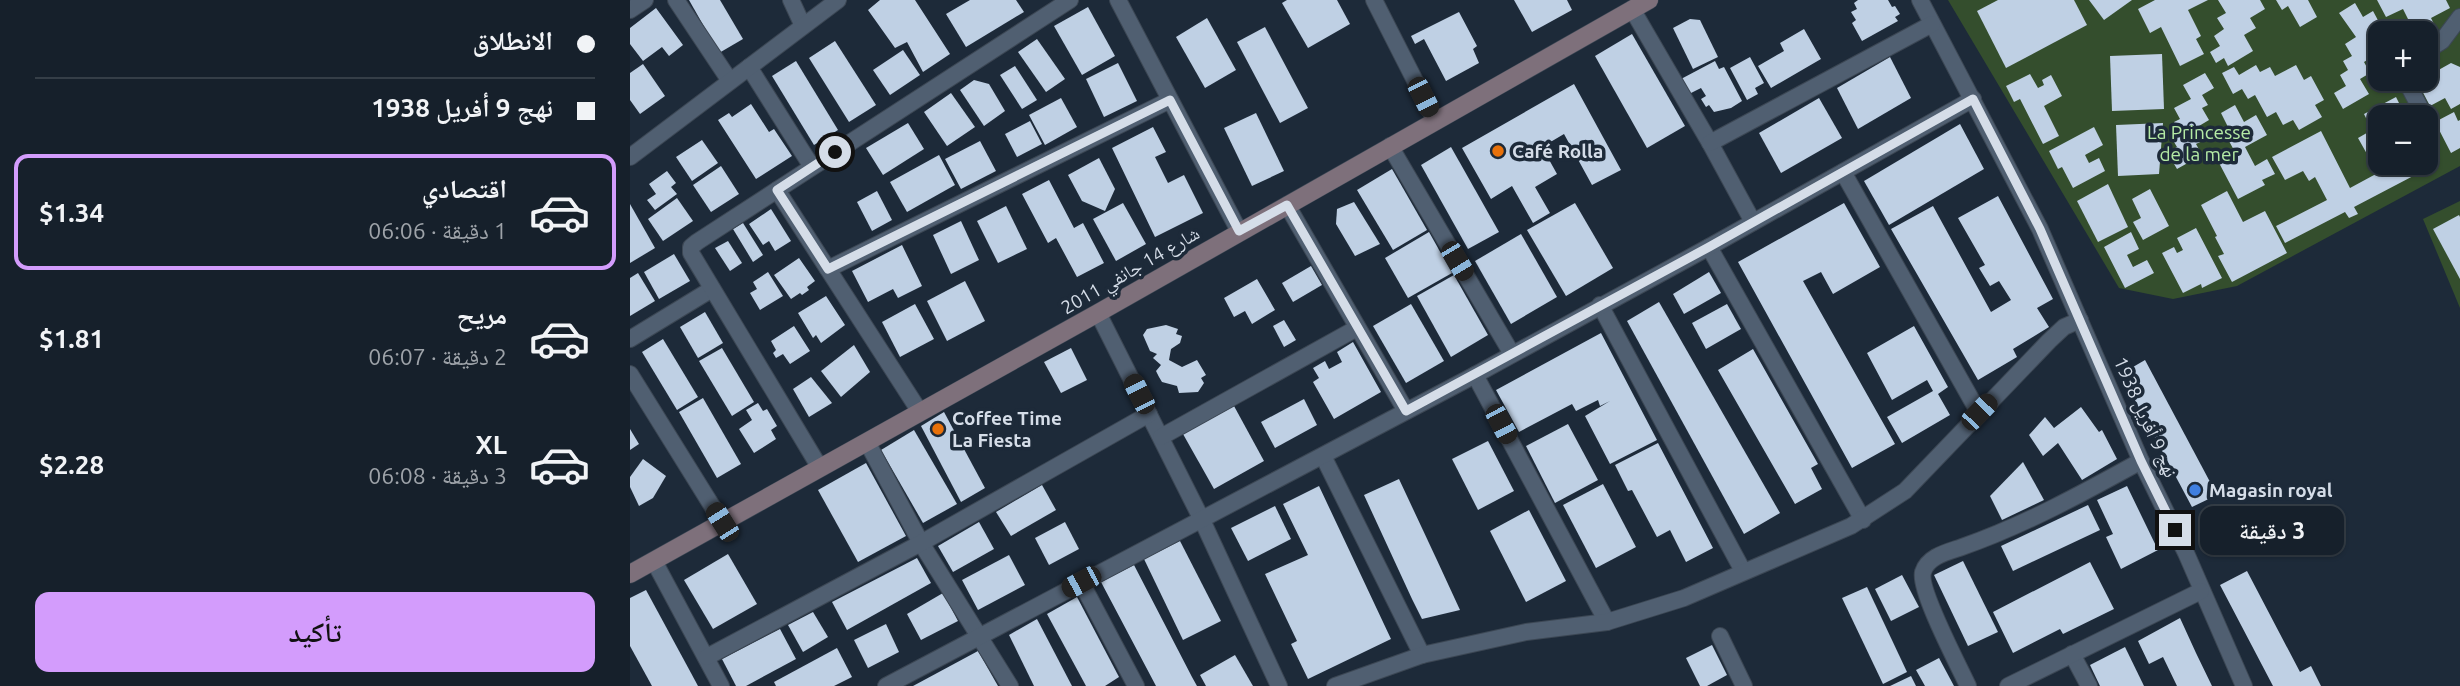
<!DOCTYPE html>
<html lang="ar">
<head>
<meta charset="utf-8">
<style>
	:root { --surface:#16202b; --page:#232d37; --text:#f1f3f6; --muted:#9ea3a9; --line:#353e47; --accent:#d39cfc }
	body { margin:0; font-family:Ubuntu,"Noto Naskh Arabic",sans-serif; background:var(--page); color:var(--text); direction:rtl; height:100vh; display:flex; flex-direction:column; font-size:26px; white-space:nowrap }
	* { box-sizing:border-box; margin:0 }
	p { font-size:23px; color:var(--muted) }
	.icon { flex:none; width:38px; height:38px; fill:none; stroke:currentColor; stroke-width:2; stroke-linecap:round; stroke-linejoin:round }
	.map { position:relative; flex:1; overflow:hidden; direction:ltr }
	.side { display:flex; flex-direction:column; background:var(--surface); width:630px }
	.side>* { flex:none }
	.banner { display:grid; align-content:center; height:154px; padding:0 35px; background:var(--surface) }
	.controls { position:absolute; left:1738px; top:21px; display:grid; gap:14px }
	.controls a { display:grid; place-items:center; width:70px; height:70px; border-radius:14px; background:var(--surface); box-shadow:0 2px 5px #0004,0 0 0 2px var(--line); font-size:35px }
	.end { position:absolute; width:32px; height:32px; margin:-16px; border:9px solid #d5dde8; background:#111; box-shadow:0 0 0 4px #111 }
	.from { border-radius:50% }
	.bubble { position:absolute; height:49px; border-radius:14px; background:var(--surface); box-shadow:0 2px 5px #0004,0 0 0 2px var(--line); font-size:23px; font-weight:600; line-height:49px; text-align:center; direction:rtl }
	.car { position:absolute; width:21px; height:42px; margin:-21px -10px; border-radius:9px; box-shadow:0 0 5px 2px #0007; background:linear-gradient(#222 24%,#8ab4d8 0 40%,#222 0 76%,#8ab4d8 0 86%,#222 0) }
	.banner b { display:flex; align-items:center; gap:24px; height:66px; font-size:26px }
	.banner b+b { border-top:2px solid var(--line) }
	.banner i { width:18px; height:18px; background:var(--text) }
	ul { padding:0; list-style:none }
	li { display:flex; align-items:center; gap:21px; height:116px; margin:0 14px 10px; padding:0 21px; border:4px solid transparent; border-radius:14px }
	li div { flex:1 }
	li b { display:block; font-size:26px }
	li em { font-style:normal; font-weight:600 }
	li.selected { border-color:var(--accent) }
	li>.icon { width:63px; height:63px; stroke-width:1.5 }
	.cta { display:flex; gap:14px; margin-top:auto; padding:14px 35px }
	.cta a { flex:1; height:80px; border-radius:14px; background:var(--accent); color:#111; font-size:28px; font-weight:600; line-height:80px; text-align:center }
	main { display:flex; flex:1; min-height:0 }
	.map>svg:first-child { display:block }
	.green { fill:#344e2d; fill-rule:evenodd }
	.building { fill:#bfd0e4 }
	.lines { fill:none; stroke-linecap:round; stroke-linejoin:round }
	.street-casing { stroke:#3c4754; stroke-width:18 }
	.secondary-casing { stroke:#3c4754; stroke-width:19 }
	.street { stroke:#505f71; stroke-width:16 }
	.secondary { stroke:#7e707b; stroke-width:18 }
	.route { stroke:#d5dde8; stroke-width:9 }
	.food-dot { fill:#e8710a; stroke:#1d2a39; stroke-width:2.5 }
	.shop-dot { fill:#3f7fe0; stroke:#1d2a39; stroke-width:2.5 }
	.labels { text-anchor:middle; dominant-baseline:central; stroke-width:7; stroke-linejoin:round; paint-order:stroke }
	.park-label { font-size:19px; fill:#b4eaa5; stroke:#1d2a39 }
	.poi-label { font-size:19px; font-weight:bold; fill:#d5dde8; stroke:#1d2a39; text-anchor:start }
	.street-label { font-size:19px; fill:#d5dde8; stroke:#1d2a39 }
</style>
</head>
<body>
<main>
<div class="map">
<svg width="1830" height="686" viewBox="0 0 1830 686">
	<rect width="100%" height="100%" fill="#1d2a39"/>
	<g class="green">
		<path d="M1318,0H1830V166L1607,286L1543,299L1489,288ZM1750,33H1796V79H1750ZM1750,117H1796V163H1750Z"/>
		<path d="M1830,201V308L1793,219Z"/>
	</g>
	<g class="building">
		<path d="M59,0H90L113,39L89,53Z"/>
		<path d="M250,0H285L320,54L293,72L277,42L265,48L238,10Z"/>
		<path d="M340,0H386L394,12L336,47L316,14Z"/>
		<path d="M657,0H707L720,24L678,48L652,3Z"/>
		<path d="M884,0H937L942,10L902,32Z"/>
		<path d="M1228,0H1258L1262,7L1265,6L1270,14L1265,17L1268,21L1232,41L1222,23L1226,20L1221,12L1227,9L1224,3Z"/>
		<path d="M1368,0H1444L1457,25L1376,68L1347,11Z"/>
		<path d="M1459,0H1502L1474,20Z"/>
		<path d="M1525,0H1578L1558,10L1571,36L1566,39L1574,54L1550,66L1531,27L1520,33L1508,9Z"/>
		<path d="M1588,0H1630L1635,9L1620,18L1626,28L1614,35L1623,51L1598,66L1594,58L1586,63L1580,52L1590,46L1584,36L1594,29L1587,18L1596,13Z"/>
		<path d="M1646,0H1678L1687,17L1670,27L1658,6L1652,10Z"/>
		<path d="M1747,0H1816L1820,8L1801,18L1804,24L1785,33L1773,9L1756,17Z"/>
		<path d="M1725,3L1733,17L1743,11L1750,24L1738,30L1745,43L1737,48L1742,57L1734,62L1740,73L1730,79L1739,94L1713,109L1704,93L1716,86L1710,75L1718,70L1713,61L1722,56L1715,44L1726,37L1709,13Z"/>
		<path d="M458,7L485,56L452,75L424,26Z"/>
		<path d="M26,8L53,45L39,56L32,47L13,61L0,44V28Z"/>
		<path d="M829,12L847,46L843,49L849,63L816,81L794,39L785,44L781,36Z"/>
		<path d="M577,18L606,70L575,88L546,37Z"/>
		<path d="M1060,19L1070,20L1088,57L1063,69L1043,28Z"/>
		<path d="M635,27L678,108L650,123L607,42Z"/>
		<path d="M1174,29L1191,59L1141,88L1128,66L1154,51L1150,43Z"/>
		<path d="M1002,34L1055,126L1017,148L965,56Z"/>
		<path d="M407,39L435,79L416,92L388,52Z"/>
		<path d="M205,41L246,105L219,122L179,58Z"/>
		<path d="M273,50L290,75L260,95L243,70Z"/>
		<path d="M1532,54L1534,109L1482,111L1480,56Z"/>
		<path d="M1120,57L1134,83L1125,88L1128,94L1117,100L1100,68Z"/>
		<path d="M1260,57L1281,98L1228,129L1207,88Z"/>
		<path d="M166,61L208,130L184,145L142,76Z"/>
		<path d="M1085,61L1089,69L1094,67L1112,101L1101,108L1084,112L1079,105L1076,107L1071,99L1076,96L1071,88L1059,94L1051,79Z"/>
		<path d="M488,63L507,101L474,117L456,79Z"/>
		<path d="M1821,63L1830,67V104L1821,109L1815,98L1800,106L1787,81L1796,79V77Z"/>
		<path d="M13,64L35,96L10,114L0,100V73Z"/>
		<path d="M1626,65L1630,72L1640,67L1645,76L1666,65L1674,80L1681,76L1694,100L1685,105L1692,117L1669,130L1663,120L1653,125L1646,112L1637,117L1625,95L1618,99L1612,89L1603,94L1592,73L1604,67L1609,75Z"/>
		<path d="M385,66L407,100L392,109L370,75Z"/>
		<path d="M1575,73L1584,88L1572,95L1578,105L1572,108L1579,120L1569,126L1576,139L1566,144L1572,155L1547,169L1537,152L1547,147L1541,137L1550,132L1544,122L1550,119L1544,108L1561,99L1553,85Z"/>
		<path d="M1400,74L1408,88L1414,85L1412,80L1421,75L1432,96L1414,106L1429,136L1413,144L1390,99L1384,102L1376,86Z"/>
		<path d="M344,80L359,84L375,111L354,126L330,90Z"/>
		<path d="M944,84L991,170L962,185L934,134L912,147L927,174L905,187L920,213L903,223L882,186L861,199L832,148Z"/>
		<path d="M321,93L345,127L317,146L294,112Z"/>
		<path d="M1766,97L1774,113L1766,117H1750V155L1747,149L1737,154L1728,138L1742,130L1734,114Z"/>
		<path d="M431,98L447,127L415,145L399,115Z"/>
		<path d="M1189,98L1212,138L1151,173L1129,133Z"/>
		<path d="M121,104L139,132L144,129L162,156L126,179L88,120L99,113L102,117Z"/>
		<path d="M1605,105L1614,122L1626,115L1637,135L1615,147L1625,166L1637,159L1645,174L1632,180L1635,185L1608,199L1588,161L1605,152L1594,132L1599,129L1591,113Z"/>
		<path d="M1824,112L1828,121L1830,120V148L1821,153L1805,122Z"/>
		<path d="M626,113L654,171L622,186L594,128Z"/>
		<path d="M400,121L412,144L387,157L375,134Z"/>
		<path d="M278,123L294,149L253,175L236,148Z"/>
		<path d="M1533,123L1529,174L1488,176L1486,125Z"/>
		<path d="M1330,124L1354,169L1259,225L1234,181Z"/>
		<path d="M523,127L536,152L525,157L538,183L554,175L573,213L525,237L482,148Z"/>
		<path d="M1464,127L1473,145L1455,155L1459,163L1469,158L1475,171L1443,188L1432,167L1428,169L1419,151Z"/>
		<path d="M1691,131L1720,188L1757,168L1754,163H1781L1787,174L1724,207L1728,214L1719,218L1715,212L1655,243L1646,226L1697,200L1685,177L1679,181L1673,171L1655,180L1642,157Z"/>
		<path d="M72,140L88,163L62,181L46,157Z"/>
		<path d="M1796,140L1807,162L1792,170L1788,163H1796Z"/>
		<path d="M350,141L366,171L331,189L315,159Z"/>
		<path d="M821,147L869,232L838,249L791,165Z"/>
		<path d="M309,155L325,185L277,212L260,182Z"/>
		<path d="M469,158L485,189L475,211L452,201L438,175Z"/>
		<path d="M91,166L109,194L81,212L63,185Z"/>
		<path d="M762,169L797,230L763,250L727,190Z"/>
		<path d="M37,171L46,183L41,187L47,194L25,210L17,200L26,194L19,184Z"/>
		<path d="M419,180L444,228L453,223L474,263L447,277L426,238L418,243L392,194Z"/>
		<path d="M1478,184L1498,227L1468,242L1447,201Z"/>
		<path d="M1520,189L1539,226L1513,240L1503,222L1511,218L1502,199Z"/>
		<path d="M247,191L262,220L242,231L227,202Z"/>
		<path d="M1597,191L1613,222L1635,211L1657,253L1602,282L1588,256L1594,254L1585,237L1587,236L1571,205Z"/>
		<path d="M1368,196L1423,299L1407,308L1419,327L1383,349L1387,357L1348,380L1261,229L1303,206L1361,312L1381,300L1369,281L1360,286L1349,268L1355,265L1328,218Z"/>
		<path d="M47,198L63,221L33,241L18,219Z"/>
		<path d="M724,202L750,244L725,256L706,224L707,209Z"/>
		<path d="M493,203L516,244L486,261L463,219Z"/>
		<path d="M945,203L983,268L936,296L897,230Z"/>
		<path d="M1214,203L1250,267L1203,294L1191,272L1173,281L1265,444L1222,468L1108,262Z"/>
		<path d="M0,204L25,248L0,263Z"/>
		<path d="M376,206L397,249L368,263L347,221Z"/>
		<path d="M141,209L161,241L145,251L139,241L133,245L119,224Z"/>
		<path d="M1829,215L1830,217V279L1803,229Z"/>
		<path d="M331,221L349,260L321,274L303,235Z"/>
		<path d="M113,223L133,255L123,262L103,229Z"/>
		<path d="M1566,228L1592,278L1572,288L1571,284L1553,293L1532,253L1544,247L1547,253L1553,250L1547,238Z"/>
		<path d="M799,232L822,273L778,298L755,258Z"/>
		<path d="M1501,232L1509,249L1497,255L1503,267L1517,260L1524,273L1495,288L1474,247Z"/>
		<path d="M891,234L927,297L881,324L845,261Z"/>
		<path d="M98,241L112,263L100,271L85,248Z"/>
		<path d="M272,245L292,286L268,298L263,289L238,302L222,271Z"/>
		<path d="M44,254L60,281L29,299L14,272Z"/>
		<path d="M169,258L185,281L177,287L179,290L172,295L170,293L161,299L144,275Z"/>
		<path d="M681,266L692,285L663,302L652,283Z"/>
		<path d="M138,272L153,296L130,310L120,293L127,289L123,282Z"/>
		<path d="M1079,272L1091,293L1054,314L1043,294Z"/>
		<path d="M8,273L25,301L0,316V278Z"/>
		<path d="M824,275L858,335L821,357L787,296Z"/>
		<path d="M627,279L645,310L622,324L615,311L604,317L594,298Z"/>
		<path d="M335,281L355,321L317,341L297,301Z"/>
		<path d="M196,296L215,325L191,343L186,335L183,338L168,313Z"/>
		<path d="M1029,302L1150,513L1114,534L997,321Z"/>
		<path d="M285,304L304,339L270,357L252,322Z"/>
		<path d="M781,304L814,361L776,383L743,326Z"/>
		<path d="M1097,304L1111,329L1076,349L1062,323Z"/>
		<path d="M75,312L93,343L68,358L50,327Z"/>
		<path d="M654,320L666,340L654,347L643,326Z"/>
		<path d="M536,325L548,329L546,334L552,336L550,343L541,349L539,360L552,367L567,360L576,375L571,378L574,383L568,392L549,393L547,386L532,382L529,377L526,371L531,365L523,358L527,354L520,351L513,335L517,329Z"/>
		<path d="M164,326L180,351L160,364L153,354L146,358L143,353L146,350L141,341Z"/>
		<path d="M1284,326L1318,387L1308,394L1320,415L1272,443L1257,417L1303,391L1297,380L1262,400L1237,353Z"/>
		<path d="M971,333L1027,440L980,464L955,416L980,401L970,406L968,400L946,411L942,404L889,432L866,390Z"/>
		<path d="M33,339L68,397L47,410L12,352Z"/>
		<path d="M723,342L751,392L704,419L683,382L689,378L683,368L695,361L699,369L712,362L707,352Z"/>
		<path d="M224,345L240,372L211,397L191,371Z"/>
		<path d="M92,348L124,402L102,416L69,361Z"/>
		<path d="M441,348L457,380L431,393L414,362Z"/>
		<path d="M1123,349L1188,464L1181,468L1192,489L1165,504L1088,370Z"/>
		<path d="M1515,360L1587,495L1562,507L1491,374Z"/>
		<path d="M181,377L202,403L179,417L163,389Z"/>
		<path d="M73,398L111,464L87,478L49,412Z"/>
		<path d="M674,399L687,425L645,448L631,422Z"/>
		<path d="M128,403L133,411L137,409L147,426L141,430L146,439L124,453L109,429L122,420L116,410Z"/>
		<path d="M604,406L634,461L584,489L553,434Z"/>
		<path d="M1451,407L1469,432L1472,430L1487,459L1452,480L1428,443L1413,456L1399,435L1415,417L1424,428Z"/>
		<path d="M314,412L355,488L331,502L291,426Z"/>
		<path d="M938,424L968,480L925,503L896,446Z"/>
		<path d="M0,429L9,444L0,450Z"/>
		<path d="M284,430L327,504L293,523L251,450Z"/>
		<path d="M858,441L884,491L848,510L822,459Z"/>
		<path d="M1028,443L1083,548L1056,562L1040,530L1027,537L1002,490L998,491L985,465Z"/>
		<path d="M13,459L36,476L23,498L9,506L0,487V477Z"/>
		<path d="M1393,462L1414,500L1372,520L1360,496Z"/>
		<path d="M236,463L276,536L228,562L188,490Z"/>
		<path d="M769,479L806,558L830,610L792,619L782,599L734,495Z"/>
		<path d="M973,484L1006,547L966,568L933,505Z"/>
		<path d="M412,485L426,510L381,536L366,512Z"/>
		<path d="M689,486L761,639L678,679L661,644L667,641L635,574L678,555L653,504Z"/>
		<path d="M1497,486L1528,550L1491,569L1476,537L1483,534L1467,500Z"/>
		<path d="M1458,505L1470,530L1383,571L1371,546Z"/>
		<path d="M645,506L661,539L618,561L601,528Z"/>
		<path d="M899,510L936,581L896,602L860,531Z"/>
		<path d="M349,522L364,549L323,572L308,546Z"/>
		<path d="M435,522L449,549L419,565L405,538Z"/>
		<path d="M550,541L591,621L553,640L514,559Z"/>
		<path d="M98,554L127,604L83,629L54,580Z"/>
		<path d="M379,555L395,585L348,610L332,580Z"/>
		<path d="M287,558L301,583L217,630L202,602Z"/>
		<path d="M1333,561L1368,632L1338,646L1304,575Z"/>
		<path d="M1460,562L1484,609L1433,634L1430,629L1383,653L1363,612Z"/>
		<path d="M504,565L562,677L567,686H526L471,582Z"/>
		<path d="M1617,571L1670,672L1681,666L1691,686H1643L1590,585Z"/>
		<path d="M1272,575L1289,607L1261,621L1245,589Z"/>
		<path d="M1237,587L1277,672L1253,684L1212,598Z"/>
		<path d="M16,590L61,673L68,686H22L0,646V598Z"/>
		<path d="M313,593L328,621L291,640L277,614Z"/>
		<path d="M447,597L489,677L475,686H456L417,614Z"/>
		<path d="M183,612L198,637L173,652L158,625Z"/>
		<path d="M1550,618L1566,653L1582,686H1547L1533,657L1519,664L1508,641Z"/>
		<path d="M407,619L442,686H404L379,635Z"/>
		<path d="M256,624L269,652L238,668L224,640Z"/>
		<path d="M150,629L166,659L116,686H106L92,659Z"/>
		<path d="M1082,645L1097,675L1077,686H1070L1056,658Z"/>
		<path d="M1495,647L1514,686H1470L1460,665Z"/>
		<path d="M207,648L222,677L204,686H146L144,682Z"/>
		<path d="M348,651L368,686H283Z"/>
		<path d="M605,655L623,686H576L570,675Z"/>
		<path d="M1309,658L1324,686H1295L1286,670Z"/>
		<path d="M1281,676L1286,686H1260Z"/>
	</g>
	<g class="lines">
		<defs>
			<g id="street">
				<path d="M46,0L100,81"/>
				<path d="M161,0L173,26"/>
				<path d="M488,0L609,231"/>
				<path d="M744,0L805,120"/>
				<path d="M1290,0L1410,229L1511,461L1556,553L1614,686"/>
				<path d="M1002,9L1080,143L1123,222"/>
				<path d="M0,10L15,0"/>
				<path d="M1796,51L1812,41L1830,17"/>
				<path d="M119,67L182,167"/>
				<path d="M1775,79L1795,117"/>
				<path d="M1080,143L1302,24"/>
				<path d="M760,146L882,354"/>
				<path d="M0,157L208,0"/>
				<path d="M1213,172L1349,413"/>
				<path d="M147,190L440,0"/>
				<path d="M657,205L776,411"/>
				<path d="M1079,247L1233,520"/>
				<path d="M198,269L540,100"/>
				<path d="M970,305L1113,571"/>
				<path d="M468,313L572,520L649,686"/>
				<path d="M0,339L82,289"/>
				<path d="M0,374L92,522"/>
				<path d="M845,375L977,622"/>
				<path d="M531,437L727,328"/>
				<path d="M237,442L291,543L380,686"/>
				<path d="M693,456L792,655"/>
				<path d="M190,468L61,253V247L67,242L147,190L290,412"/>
				<path d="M24,561L91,686"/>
				<path d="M451,582L506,686"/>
				<path d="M1090,636L1114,686"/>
				<path d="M1442,654L1459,686"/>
				<path d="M77,657L291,543L519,414"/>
				<path d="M256,686L845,375L1079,247L1343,99"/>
				<path d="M705,686L792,655L896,632L977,622L1054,598L1221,526L1275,491L1419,341L1434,327L1450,320"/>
				<path d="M1338,686C1329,666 1288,589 1293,572C1298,556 1318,552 1332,547C1395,525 1453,493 1511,461"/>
				<path d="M1378,686L1571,591"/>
			</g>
			<path id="secondary" d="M0,574L468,313L1019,0"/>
		</defs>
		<use href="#street" class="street-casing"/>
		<use href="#secondary" class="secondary-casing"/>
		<use href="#street" class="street"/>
		<use href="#secondary" class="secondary"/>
	</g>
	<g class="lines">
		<path class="route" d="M205,152L147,190L198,269L540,100L609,231L657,205L776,411L1079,247L1343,99L1410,229L1511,461L1545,530"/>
	</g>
	<g class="food-dot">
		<circle cx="868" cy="151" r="7"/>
		<circle cx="308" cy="429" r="7"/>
	</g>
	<circle class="shop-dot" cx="1565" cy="490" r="7"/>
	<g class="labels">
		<g class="park-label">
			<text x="1569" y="132">La Princesse<tspan x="1569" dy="22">de la mer</tspan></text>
		</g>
		<g class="poi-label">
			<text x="882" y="151">Café Rolla</text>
			<text x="322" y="418">Coffee Time<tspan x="322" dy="22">La Fiesta</tspan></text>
			<text x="1579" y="490">Magasin royal</text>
		</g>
		<g class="street-label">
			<text transform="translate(500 270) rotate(-30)">شارع 14 جانفي 2011</text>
			<text transform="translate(1516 417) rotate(66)">نهج 9 أفريل 1938</text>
		</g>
	</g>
</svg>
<div class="controls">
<a>+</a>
<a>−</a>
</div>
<i class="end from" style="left:205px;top:152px"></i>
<i class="end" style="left:1545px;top:530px"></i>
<div class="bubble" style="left:1570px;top:506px;width:144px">3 دقيقة</div>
<i class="car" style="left:793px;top:97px;rotate:153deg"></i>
<i class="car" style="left:827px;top:261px;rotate:149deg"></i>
<i class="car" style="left:509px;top:394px;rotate:333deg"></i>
<i class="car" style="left:1349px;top:412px;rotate:44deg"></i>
<i class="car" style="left:871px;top:424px;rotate:152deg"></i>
<i class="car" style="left:92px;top:522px;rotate:328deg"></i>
<i class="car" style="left:451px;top:582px;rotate:242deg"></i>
</div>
<section class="side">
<div class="banner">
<b><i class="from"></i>الانطلاق</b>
<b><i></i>نهج 9 أفريل 1938</b>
</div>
<ul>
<li class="selected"><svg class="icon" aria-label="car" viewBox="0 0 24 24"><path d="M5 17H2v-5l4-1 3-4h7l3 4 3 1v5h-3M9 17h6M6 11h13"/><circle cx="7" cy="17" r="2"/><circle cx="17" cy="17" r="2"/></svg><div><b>اقتصادي</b><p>1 دقيقة · 06:06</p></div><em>$1.34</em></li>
<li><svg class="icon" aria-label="car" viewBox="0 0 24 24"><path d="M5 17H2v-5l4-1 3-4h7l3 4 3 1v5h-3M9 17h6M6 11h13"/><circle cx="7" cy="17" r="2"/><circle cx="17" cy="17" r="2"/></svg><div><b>مريح</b><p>2 دقيقة · 06:07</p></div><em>$1.81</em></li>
<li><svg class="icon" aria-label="car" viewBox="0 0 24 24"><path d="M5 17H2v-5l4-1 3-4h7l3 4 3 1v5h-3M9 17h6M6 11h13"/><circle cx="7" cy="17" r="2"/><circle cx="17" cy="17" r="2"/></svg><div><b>XL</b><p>3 دقيقة · 06:08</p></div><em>$2.28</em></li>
</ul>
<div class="cta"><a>تأكيد</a></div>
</section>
</main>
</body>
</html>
